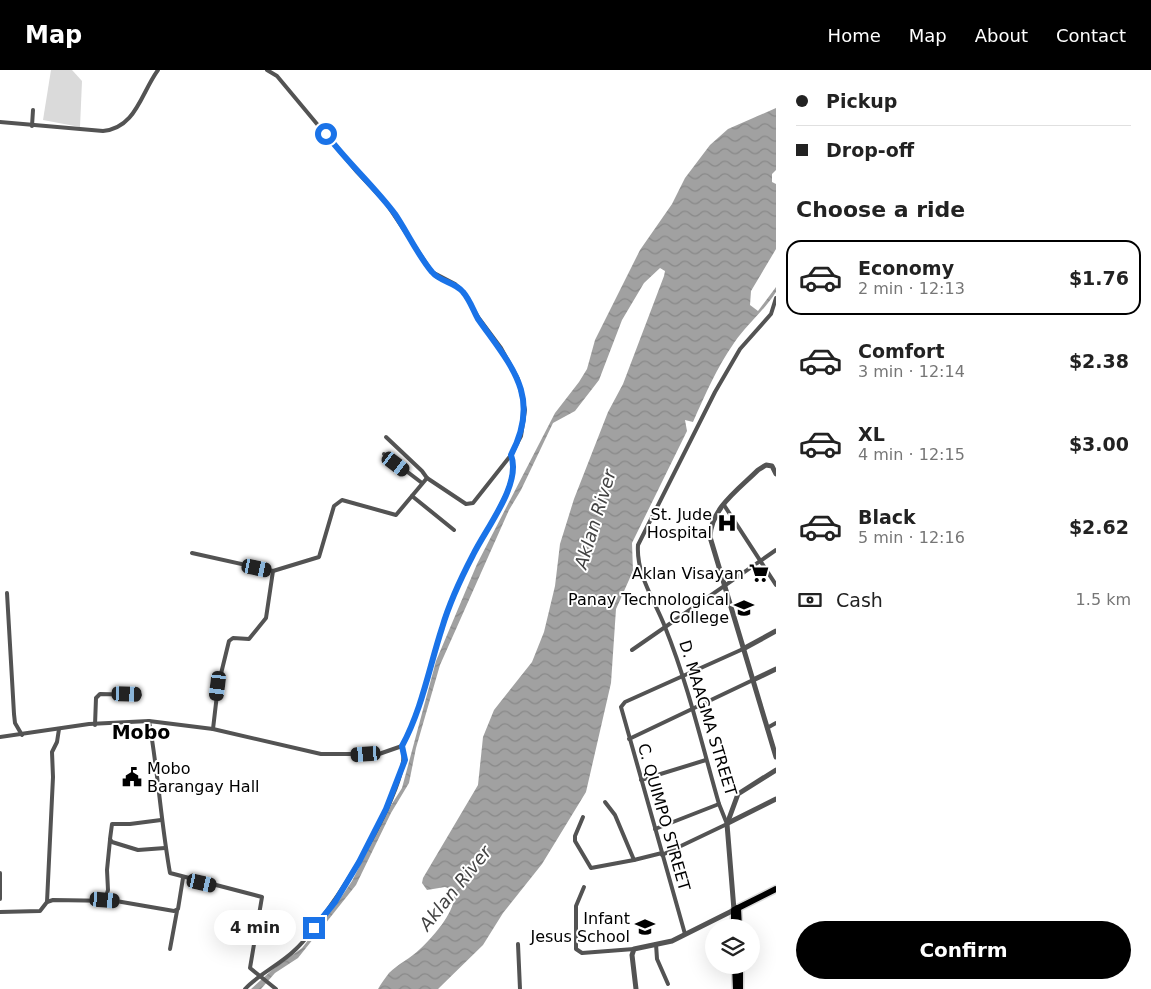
<!DOCTYPE html>
<html lang="en">
<head>
<meta charset="utf-8">
<style>
	:root { --surface:#fff; --page:#f2f2f2; --text:#222; --muted:#767676; --line:#e0e0e0; --accent:#000 }
	body { margin:0; font-family:"DejaVu Sans",sans-serif; background:var(--page); color:var(--text); height:100vh; display:flex; flex-direction:column; font-size:19px; white-space:nowrap }
	* { box-sizing:border-box; margin:0 }
	p { font-size:16px; color:var(--muted) }
	.icon { flex:none; width:28px; height:28px; fill:none; stroke:currentColor; stroke-width:2; stroke-linecap:round; stroke-linejoin:round }
	.map { position:relative; flex:1; overflow:hidden }
	.sheet { display:flex; flex-direction:column; background:var(--surface); width:375px }
	.sheet>* { flex:none }
	.hud { display:grid; align-content:center; height:110px; padding:0 20px; background:var(--surface) }
	.tools { position:absolute; left:705px; top:849px; display:grid; gap:10px }
	.tools a { display:grid; place-items:center; width:55px; height:55px; border-radius:50%; background:var(--surface); box-shadow:0 5px 20px #0002; font-size:25px }
	.end { position:absolute; width:22px; height:22px; margin:-11px; border:6px solid #1a73e8; background:#fff; box-shadow:0 0 0 2px #fff }
	.from { border-radius:50% }
	.bubble { position:absolute; height:35px; border-radius:18px; background:var(--surface); box-shadow:0 5px 20px #0002; font-size:16px; font-weight:800; line-height:35px; text-align:center }
	.car { position:absolute; width:15px; height:30px; margin:-15px -8px; border-radius:6px; box-shadow:0 0 4px 1px #0007; background:linear-gradient(#222 24%,#8ab4d8 0 40%,#222 0 76%,#8ab4d8 0 86%,#222 0) }
	.hud b { display:flex; align-items:center; gap:18px; height:48px; font-size:19px }
	.hud b+b { border-top:1px solid var(--line) }
	.hud i { width:12px; height:12px; background:var(--text) }
	ul { padding:0; list-style:none }
	li { display:flex; align-items:center; gap:15px; height:75px; margin:0 10px 8px; padding:0 10px; border:2px solid transparent; border-radius:15px }
	li div { flex:1 }
	li b { display:block; font-size:19px }
	li em { font-style:normal; font-weight:800 }
	li.active { border-color:var(--accent) }
	li>.icon { width:45px; height:45px; stroke-width:1.5 }
	h2 { padding:0 20px; font-size:22px; line-height:60px }
	.pay { display:flex; align-items:center; gap:12px; height:55px; padding:0 20px; font-size:19px }
	.pay p { margin-inline-start:auto }
	.action { display:flex; gap:10px; margin-top:auto; padding:10px 20px }
	.action a { flex:1; height:58px; border-radius:30px; background:var(--accent); color:#fff; font-size:20px; font-weight:800; line-height:58px; text-align:center }
	header { display:flex; align-items:center; gap:30px; box-sizing:border-box; height:70px; padding:0 25px; background:var(--accent); color:#fff }
	header strong { font-size:24px }
	nav { display:flex; gap:28px; margin-inline-start:auto; font-size:18px }
	main { display:flex; flex:1; min-height:0 }
	.map>svg:first-child { display:block }
	.grass { fill:#dadada }
	.water { fill:url(#water-waves) }
	.lines { fill:none; stroke-linecap:round; stroke-linejoin:round }
	.primary-casing { stroke:#dbdbdb; stroke-width:9 }
	.minor { stroke:#535353; stroke-width:4 }
	.tertiary { stroke:#535353; stroke-width:5 }
	.primary { stroke:#000; stroke-width:6 }
	.route { stroke:#1a73e8; stroke-width:6 }
	.labels { text-anchor:middle; dominant-baseline:central; stroke-width:4; stroke-linejoin:round; paint-order:stroke }
	.poi-label { font-size:16px; fill:#000; stroke:#fff; text-anchor:end }
	.street-label { font-size:16px; fill:#000; stroke:#fff }
	.water-label { font-size:18px; font-style:italic; fill:#424242; stroke:#fff }
	.quarter-label { font-size:19px; font-weight:bold; fill:#000; stroke:#fff }
</style>
</head>
<body>
<header>
<strong>Map</strong>
<nav><a>Home</a><a>Map</a><a>About</a><a>Contact</a></nav>
</header>
<main>
<div class="map">
<svg width="776" height="919" viewBox="0 0 776 919">
	<defs>
		<pattern id="water-waves" width="16" height="10" patternUnits="userSpaceOnUse" patternTransform="scale(1.25)"><rect width="16" height="10" fill="#a1a1a1"/><path d="M0 5q4-4 8 0t8 0" fill="none" stroke="#898989"/></pattern>
	</defs>
	<rect width="100%" height="100%" fill="#fff"/>
	<path class="grass" d="M51,0H72L82,11L80,57L43,50Z"/>
	<path class="water" d="M776,38V100L772,104V112L776,114V179L751,221L750,235L758,241L776,217V222C763,242 747,254 734,273C717,297 705,325 693,352L685,350L687,361L632,473L633,501L616,539L611,613L586,722L542,794L503,843L483,875L438,919H378C381,914 385,908 389,903C398,894 411,888 420,879C433,867 460,837 453,820L445,817L427,820L422,813L423,808L478,715L483,667L494,640L532,592L544,562L555,516L560,474L574,429L608,342L623,314L664,206L665,201L660,198L644,213L622,250L599,310L575,341L553,353L521,420L509,440L440,595L416,678L409,713L391,743L356,815L298,888L275,903L261,919H251L272,900L302,878L338,832L352,811L388,740L402,718L436,591L477,494L555,343L579,312L587,299L595,270L640,180L672,134L685,108L710,75L728,59Z"/>
	<g class="lines">
		<defs>
			<g id="primary">
				<path d="M738,838L739,858"/>
				<path d="M734,858V840L776,819"/>
				<path d="M735,895L736,919"/>
				<path d="M740,895V919"/>
			</g>
		</defs>
		<use href="#primary" class="primary-casing"/>
		<g class="minor">
			<path d="M0,52L103,61C136,58 141,23 158,0"/>
			<path d="M32,56L33,40"/>
			<path d="M386,367L422,401L427,408"/>
			<path d="M384,384L422,413"/>
			<path d="M412,426L454,460"/>
			<path d="M724,435L776,515"/>
			<path d="M192,483L273,501"/>
			<path d="M7,523L14,644L15,653L22,665"/>
			<path d="M632,580L776,480"/>
			<path d="M149,651C158,701 161,753 170,803L262,827L250,898L276,919"/>
			<path d="M95,655L96,628L100,624L140,625"/>
			<path d="M767,658L776,653"/>
			<path d="M213,659L218,616L229,571L233,568L249,569L266,548L273,501L319,487L334,436L342,430L396,445L427,408L466,434L473,433L511,385L521,366L525,340L518,309L501,278L478,247L464,223L455,214L432,202L386,133L357,102L277,6L267,0"/>
			<path d="M0,667L89,654L149,651L213,659L321,684H379L402,676C422,639 429,598 442,558C449,534 461,508 473,485C486,458 521,414 511,385"/>
			<path d="M629,669L753,610"/>
			<path d="M641,710L706,690"/>
			<path d="M605,732L615,745L634,790L662,783"/>
			<path d="M583,747L575,766V771L591,798L634,790"/>
			<path d="M161,750L130,754H112L110,769L112,772L138,780L165,778"/>
			<path d="M655,759L719,734"/>
			<path d="M662,785L727,754L719,734C702,675 688,614 665,557C655,531 636,505 638,475L715,322L740,279L771,244L776,228"/>
			<path d="M0,803V829"/>
			<path d="M584,817L576,836V879L582,883L634,879"/>
			<path d="M105,830L108,820L107,800L110,770"/>
			<path d="M47,832L53,707L52,682L57,672L59,659"/>
			<path d="M0,842L40,841L47,832L53,830L116,831L174,841L178,839L183,808"/>
			<path d="M685,864L621,637L625,632L743,579"/>
			<path d="M518,874L520,919"/>
			<path d="M656,874L657,889L668,914"/>
			<path d="M170,879L177,841"/>
			<path d="M245,919C260,903 280,895 296,879C325,852 416,712 402,676"/>
		</g>
		<g class="tertiary">
			<path d="M776,404L772,396L766,395L758,400C739,419 711,438 710,467L776,687"/>
			<path d="M743,579L776,561"/>
			<path d="M753,610L776,599"/>
			<path d="M728,753L776,729"/>
			<path d="M636,919L632,885L634,879L672,871L734,840L727,754L738,724L776,700"/>
		</g>
		<use href="#primary" class="primary"/>
	</g>
	<g class="lines">
		<path class="route" d="M314,858L335,832L359,792L386,739L405,690L402,676C422,639 429,598 442,558C449,534 461,508 473,485C486,458 522,414 511,385C542,326 511,296 478,249C473,240 470,230 463,222C455,212 440,212 432,202C419,187 407,162 395,144C374,116 347,92 326,64"/>
	</g>
	<defs>
		<symbol id="hospital-bare" viewBox="-9 -9 18 18"><path d="M-5-5h3v3.5h4V-5h3V5h-3V1.5h-4V5h-3Z" fill="#000" stroke="#fff" stroke-width="2.5" paint-order="stroke"/></symbol>
		<symbol id="supermarket-bare" viewBox="-9 -9 18 18"><path d="M-6-5.5h2.5l.6 2H6L4.5 2H-2.5L-4.4-4H-6ZM-1.5 3.2a1.3 1.3 0 1 0 .1 0ZM3 3.2a1.3 1.3 0 1 0 .1 0Z" fill="#000" stroke="#fff" stroke-width="2.5" paint-order="stroke"/></symbol>
		<symbol id="university-bare" viewBox="-9 -9 18 18"><path d="M0-5L7-2L0 1L-7-2ZM-4 1L0 2.5L4 1V4Q0 6-4 4Z" fill="#000" stroke="#fff" stroke-width="2.5" paint-order="stroke"/></symbol>
		<symbol id="civic-bare" viewBox="-9 -9 18 18"><path d="M-.6-6.5H3V-4.5H.6V-3L4-1V1h2V6H-6V1h2V-1L-.6-3ZM-1.2 2.5V6h2.4V2.5Z" fill="#000" stroke="#fff" stroke-width="2.5" paint-order="stroke"/></symbol>
		<symbol id="school-bare" viewBox="-9 -9 18 18"><path d="M0-5L7-2L0 1L-7-2ZM-4 1L0 2.5L4 1V4Q0 6-4 4Z" fill="#000" stroke="#fff" stroke-width="2.5" paint-order="stroke"/></symbol>
	</defs>
	<g fill-rule="evenodd">
		<use href="#hospital-bare" x="713" y="439" width="28" height="28"/>
		<use href="#supermarket-bare" x="745" y="489" width="28" height="28"/>
		<use href="#university-bare" x="730" y="524" width="28" height="28"/>
		<use href="#civic-bare" x="118" y="693" width="28" height="28"/>
		<use href="#school-bare" x="631" y="843" width="28" height="28"/>
	</g>
	<g class="labels">
		<g class="poi-label">
			<text x="712" y="444">St. Jude<tspan x="712" dy="18">Hospital</tspan></text>
			<text x="744" y="503">Aklan Visayan</text>
			<text x="729" y="529">Panay Technological<tspan x="729" dy="18">College</tspan></text>
			<text x="147" y="698" text-anchor="start">Mobo<tspan x="147" dy="18">Barangay Hall</tspan></text>
			<text x="630" y="848">Infant<tspan x="630" dy="18">Jesus School</tspan></text>
		</g>
		<g class="street-label">
			<text transform="translate(708 648) rotate(73)">D. MAAGMA STREET</text>
			<text transform="translate(664 747) rotate(74)">C. QUIMPO STREET</text>
		</g>
		<g class="water-label">
			<text transform="translate(595 449) rotate(-73)">Aklan River</text>
			<text transform="translate(455 818) rotate(-51)">Aklan River</text>
		</g>
		<g class="quarter-label">
			<text x="141" y="662">Mobo</text>
		</g>
	</g>
</svg>
<div class="tools">
<a><svg class="icon" aria-label="layers" viewBox="0 0 24 24"><path d="M12 4l9 5-9 5-9-5zM3 14l9 5 9-5"/></svg></a>
</div>
<i class="end from" style="left:326px;top:64px"></i>
<i class="end" style="left:314px;top:858px"></i>
<div class="bubble" style="left:214px;top:840px;width:82px">4 min</div>
<i class="car" style="left:396px;top:394px;rotate:127deg"></i>
<i class="car" style="left:257px;top:498px;rotate:102deg"></i>
<i class="car" style="left:218px;top:616px;rotate:187deg"></i>
<i class="car" style="left:127px;top:624px;rotate:92deg"></i>
<i class="car" style="left:366px;top:684px;rotate:266deg"></i>
<i class="car" style="left:202px;top:813px;rotate:103deg"></i>
<i class="car" style="left:105px;top:830px;rotate:95deg"></i>
</div>
<section class="sheet">
<div class="hud">
<b><i class="from"></i>Pickup</b>
<b><i></i>Drop-off</b>
</div>
<h2>Choose a ride</h2>
<ul>
<li class="active"><svg class="icon" aria-label="car" viewBox="0 0 24 24"><path d="M5 17H2v-5l4-1 3-4h7l3 4 3 1v5h-3M9 17h6M6 11h13"/><circle cx="7" cy="17" r="2"/><circle cx="17" cy="17" r="2"/></svg><div><b>Economy</b><p>2 min · 12:13</p></div><em>$1.76</em></li>
<li><svg class="icon" aria-label="car" viewBox="0 0 24 24"><path d="M5 17H2v-5l4-1 3-4h7l3 4 3 1v5h-3M9 17h6M6 11h13"/><circle cx="7" cy="17" r="2"/><circle cx="17" cy="17" r="2"/></svg><div><b>Comfort</b><p>3 min · 12:14</p></div><em>$2.38</em></li>
<li><svg class="icon" aria-label="car" viewBox="0 0 24 24"><path d="M5 17H2v-5l4-1 3-4h7l3 4 3 1v5h-3M9 17h6M6 11h13"/><circle cx="7" cy="17" r="2"/><circle cx="17" cy="17" r="2"/></svg><div><b>XL</b><p>4 min · 12:15</p></div><em>$3.00</em></li>
<li><svg class="icon" aria-label="car" viewBox="0 0 24 24"><path d="M5 17H2v-5l4-1 3-4h7l3 4 3 1v5h-3M9 17h6M6 11h13"/><circle cx="7" cy="17" r="2"/><circle cx="17" cy="17" r="2"/></svg><div><b>Black</b><p>5 min · 12:16</p></div><em>$2.62</em></li>
</ul>
<div class="pay"><svg class="icon" aria-label="cash" viewBox="0 0 24 24"><path d="M3 7h18v10H3z"/><circle cx="12" cy="12" r="2"/></svg>Cash<p>1.5 km</p></div>
<div class="action"><a>Confirm</a></div>
</section>
</main>
</body>
</html>
